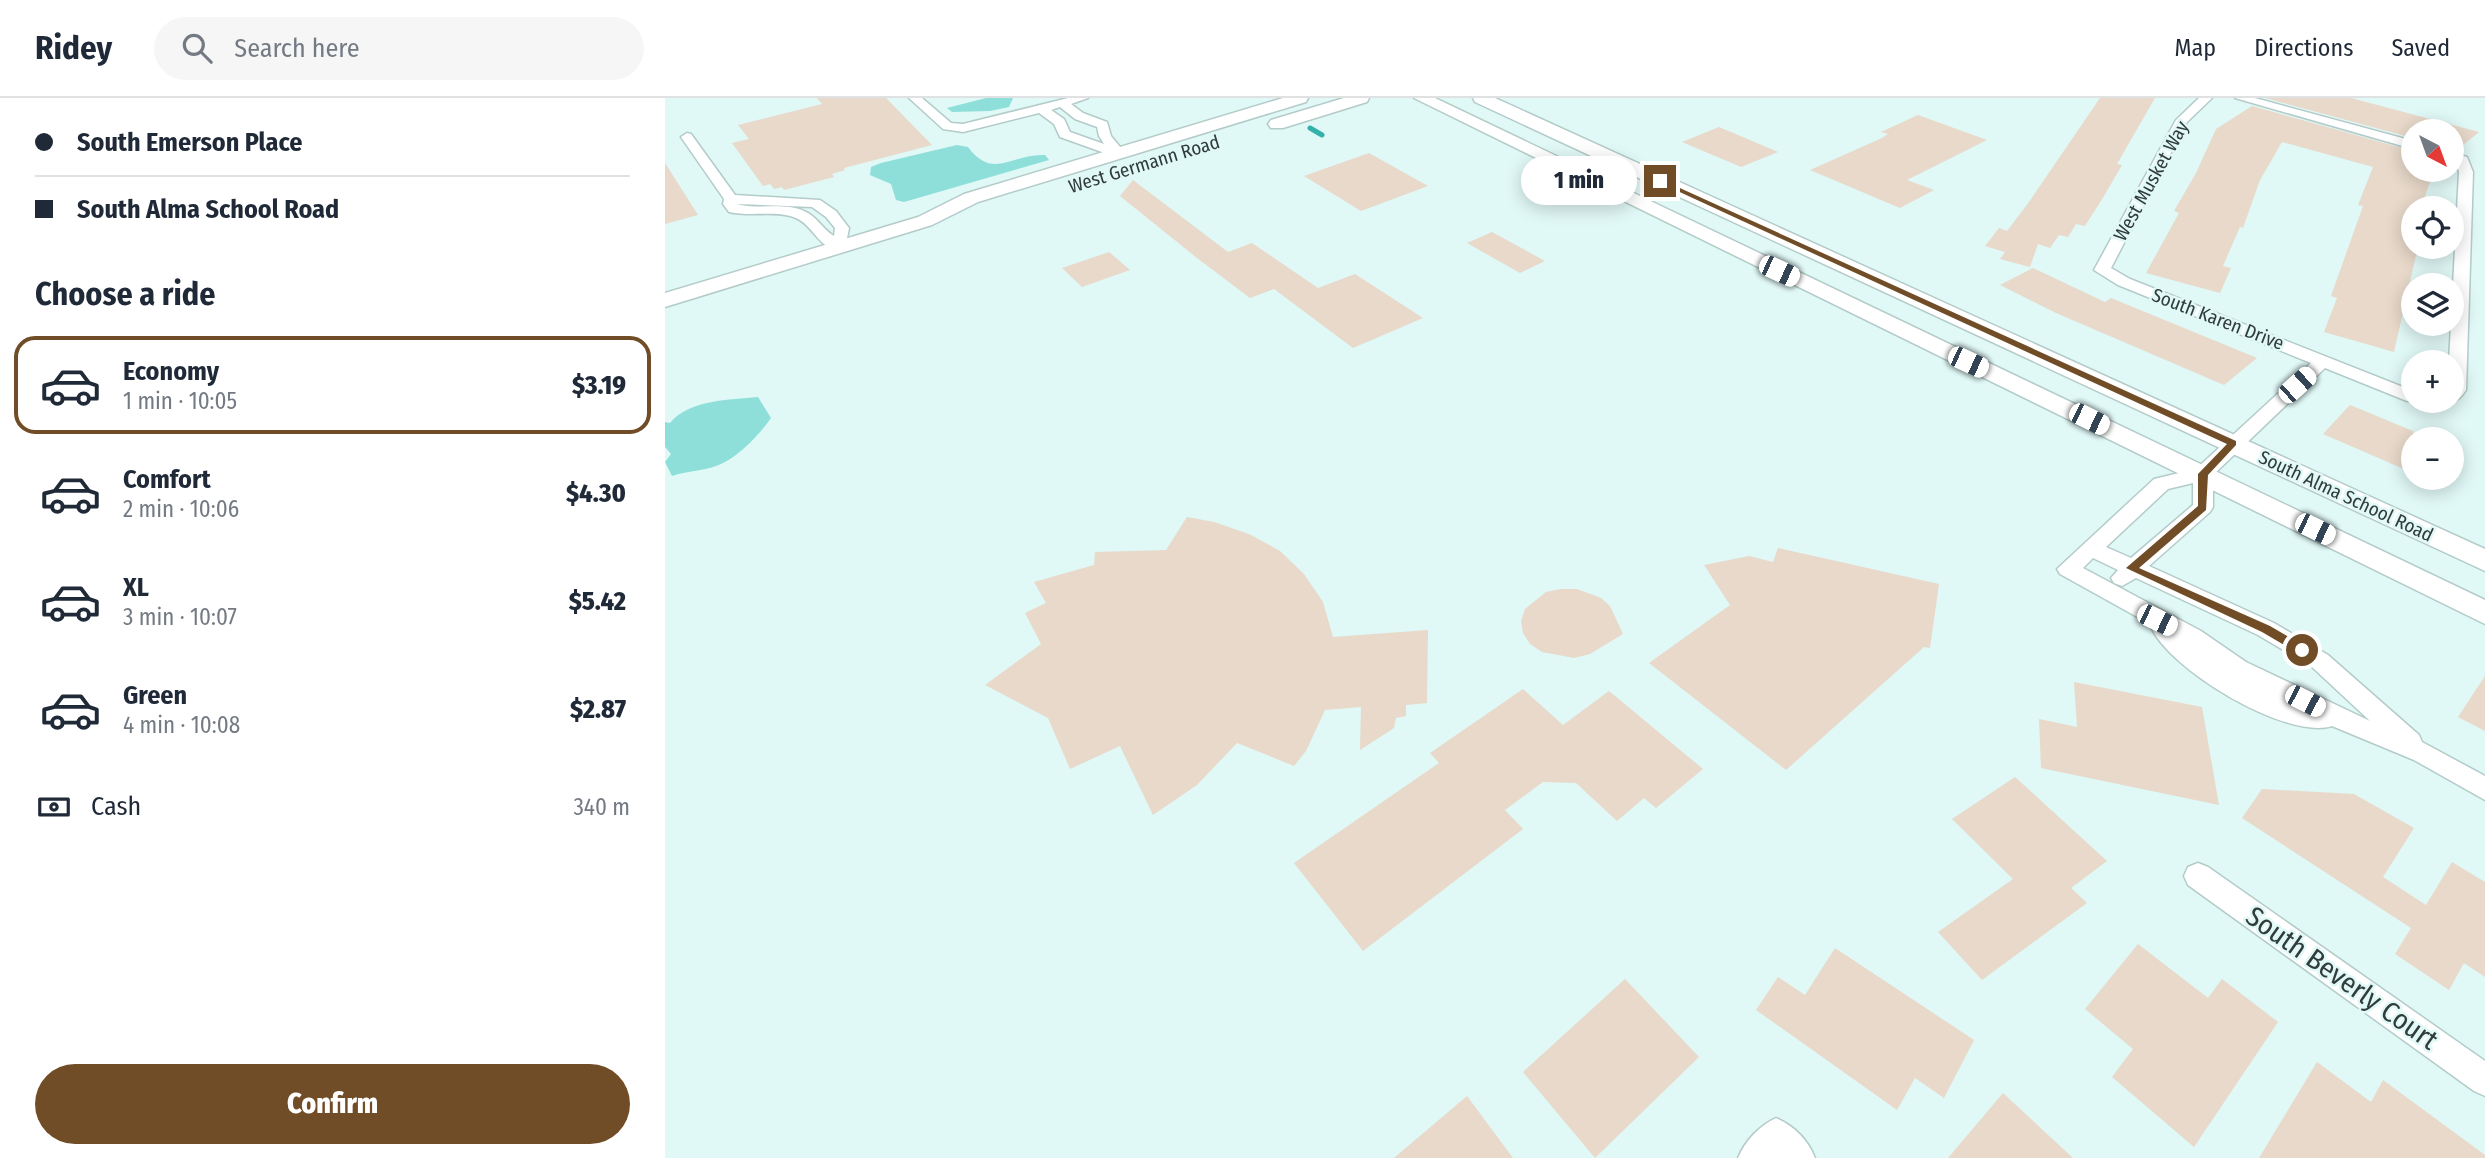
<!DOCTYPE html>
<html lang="en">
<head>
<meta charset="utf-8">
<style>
	:root { --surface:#fff; --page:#f6f6f7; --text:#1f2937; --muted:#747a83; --line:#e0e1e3; --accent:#714d27 }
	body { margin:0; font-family:"Fira Sans Condensed",sans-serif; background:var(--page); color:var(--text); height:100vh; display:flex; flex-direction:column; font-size:26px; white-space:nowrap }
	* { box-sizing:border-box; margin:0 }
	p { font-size:23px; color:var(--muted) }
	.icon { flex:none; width:38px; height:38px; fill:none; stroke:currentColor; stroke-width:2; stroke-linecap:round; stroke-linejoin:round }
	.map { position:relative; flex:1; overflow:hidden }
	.panel { display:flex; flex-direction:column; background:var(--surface); width:665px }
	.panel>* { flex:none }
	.hud { display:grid; align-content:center; height:154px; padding:0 35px; background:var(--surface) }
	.needle { width:46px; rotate:139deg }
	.tools { position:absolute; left:1736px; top:21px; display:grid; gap:14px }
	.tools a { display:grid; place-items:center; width:63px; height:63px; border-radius:50%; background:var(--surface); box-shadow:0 4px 18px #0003; font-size:35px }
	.end { position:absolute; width:32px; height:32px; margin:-16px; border:9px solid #714d27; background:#fff; box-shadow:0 0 0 4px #fff }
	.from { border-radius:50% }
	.bubble { position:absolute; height:49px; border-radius:24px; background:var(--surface); box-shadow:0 4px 18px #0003; font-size:23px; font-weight:800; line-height:49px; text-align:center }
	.car { position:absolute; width:21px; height:42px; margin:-21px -10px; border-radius:9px; box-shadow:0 0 5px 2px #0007; background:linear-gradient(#fff 24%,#345 0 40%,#fff 0 76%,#345 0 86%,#fff 0) }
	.hud b { display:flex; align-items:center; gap:24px; height:66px; font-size:26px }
	.hud b+b { border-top:2px solid var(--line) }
	.hud i { width:18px; height:18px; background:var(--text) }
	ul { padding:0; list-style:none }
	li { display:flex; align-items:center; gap:21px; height:98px; margin:0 14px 10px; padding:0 21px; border:4px solid transparent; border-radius:21px }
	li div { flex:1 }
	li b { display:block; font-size:26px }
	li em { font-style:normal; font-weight:800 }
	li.on { border-color:var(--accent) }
	li>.icon { width:63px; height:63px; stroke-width:1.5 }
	h2 { padding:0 35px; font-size:32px; line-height:84px }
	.pay { display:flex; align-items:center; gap:18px; height:77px; padding:0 35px; font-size:26px }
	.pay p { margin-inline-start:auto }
	.cta { display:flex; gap:14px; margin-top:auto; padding:14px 35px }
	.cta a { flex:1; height:80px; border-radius:42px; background:var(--accent); color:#fff; font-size:28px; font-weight:800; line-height:80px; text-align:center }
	header { display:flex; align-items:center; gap:42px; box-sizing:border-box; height:98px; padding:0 35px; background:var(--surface); border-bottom:2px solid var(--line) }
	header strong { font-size:33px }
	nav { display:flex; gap:38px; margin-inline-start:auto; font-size:24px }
	.search { width:490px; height:63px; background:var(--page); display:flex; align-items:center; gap:18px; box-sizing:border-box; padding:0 24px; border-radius:38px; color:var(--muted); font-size:26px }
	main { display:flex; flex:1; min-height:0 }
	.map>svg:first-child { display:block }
	.green { fill:#8edfda }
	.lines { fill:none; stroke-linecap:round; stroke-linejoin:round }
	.stream { stroke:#34b1ab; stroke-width:5 }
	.building { fill:#e8d9ca }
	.minor-casing { stroke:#b3cbc9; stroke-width:3 }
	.secondary-casing { stroke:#b3cbc9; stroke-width:3 }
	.minor { fill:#fff; fill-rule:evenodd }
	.secondary { fill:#fff; fill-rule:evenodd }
	.route { fill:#714d27 }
	.labels { text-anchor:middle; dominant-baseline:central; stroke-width:5; stroke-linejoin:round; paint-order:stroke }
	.far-street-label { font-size:19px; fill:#313b3a; stroke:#e0f8f6 }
	.near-street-label { font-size:28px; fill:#313b3a; stroke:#e0f8f6 }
</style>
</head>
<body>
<header>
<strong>Ridey</strong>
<div class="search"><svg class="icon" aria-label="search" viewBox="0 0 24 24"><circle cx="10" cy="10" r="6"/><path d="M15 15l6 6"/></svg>Search here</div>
<nav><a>Map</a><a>Directions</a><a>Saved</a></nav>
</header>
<main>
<section class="panel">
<div class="hud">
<b><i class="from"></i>South Emerson Place</b>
<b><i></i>South Alma School Road</b>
</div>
<h2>Choose a ride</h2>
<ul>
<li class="on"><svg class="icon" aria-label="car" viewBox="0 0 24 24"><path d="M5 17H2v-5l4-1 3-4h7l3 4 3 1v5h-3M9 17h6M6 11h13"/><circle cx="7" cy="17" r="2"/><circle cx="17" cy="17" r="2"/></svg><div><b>Economy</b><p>1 min · 10:05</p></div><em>$3.19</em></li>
<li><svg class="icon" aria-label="car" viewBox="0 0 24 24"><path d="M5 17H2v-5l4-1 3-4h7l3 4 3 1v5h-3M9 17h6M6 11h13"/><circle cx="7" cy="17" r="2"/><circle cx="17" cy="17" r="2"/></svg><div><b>Comfort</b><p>2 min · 10:06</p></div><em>$4.30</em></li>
<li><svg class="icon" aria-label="car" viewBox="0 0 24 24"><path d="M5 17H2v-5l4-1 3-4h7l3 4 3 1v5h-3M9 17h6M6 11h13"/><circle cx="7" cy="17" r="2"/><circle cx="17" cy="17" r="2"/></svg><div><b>XL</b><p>3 min · 10:07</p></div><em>$5.42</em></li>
<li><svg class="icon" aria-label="car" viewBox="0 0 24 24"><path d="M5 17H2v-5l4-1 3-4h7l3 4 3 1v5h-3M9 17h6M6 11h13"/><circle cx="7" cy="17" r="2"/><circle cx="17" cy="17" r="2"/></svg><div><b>Green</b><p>4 min · 10:08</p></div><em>$2.87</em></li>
</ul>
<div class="pay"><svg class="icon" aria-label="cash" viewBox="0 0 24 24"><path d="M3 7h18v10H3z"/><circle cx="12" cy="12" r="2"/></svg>Cash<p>340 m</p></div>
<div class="cta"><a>Confirm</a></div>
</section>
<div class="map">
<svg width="1820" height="1060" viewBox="0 0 1820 1060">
	<rect width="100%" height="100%" fill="#e0f8f6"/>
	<g class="green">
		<path d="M321,0H348L344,9L325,13L287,14L282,10Z"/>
		<path d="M292,47L303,49C328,83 348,55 380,57L384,62L239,104L231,102L226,86L205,77L206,69L216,65Z"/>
		<path d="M93,299L106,320C94,337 72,361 51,368C37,373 22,373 7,378L0,364L6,356L0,349V324L5,325C25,301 65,302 93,299Z"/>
	</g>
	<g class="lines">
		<path class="stream" d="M645,30L657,37"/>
	</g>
	<g class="building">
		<path d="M152,0H221L267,47L179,70L180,72L167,76L169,79L146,85L119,92L117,89L109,91L105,86L98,88L67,45L84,41L73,27L157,6Z"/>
		<path d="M1435,0H1490L1452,66L1457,67L1439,98L1420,128L1411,126L1403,139L1394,137L1385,150L1373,146L1365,169L1335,161L1340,154L1320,148L1334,130L1342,133L1364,104Z"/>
		<path d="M1600,0H1686L1814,34L1791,53H1787V33H1748V40Z"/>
		<path d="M1587,8L1748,53V72H1769L1756,110H1748V135L1744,149H1752L1751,157L1729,254L1659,234L1672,200L1666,198L1698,108L1693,107L1708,69L1617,44L1595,82L1578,130L1575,129L1558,168L1566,170L1555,195L1481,175L1514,115L1509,113L1531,75L1551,31Z"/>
		<path d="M1253,17L1322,42L1242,82L1269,92L1235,110L1145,72L1217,40L1223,36L1216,34Z"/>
		<path d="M1054,29L1073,37L1113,54L1076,69L1017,44Z"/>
		<path d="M704,55L763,88L696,113L639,78Z"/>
		<path d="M0,65L33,117L0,126Z"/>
		<path d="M468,82L563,154L587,145L653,190L690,176L758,220L688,250L609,191L585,200L532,160L455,98Z"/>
		<path d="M827,134L880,163L855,175L802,145Z"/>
		<path d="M444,154L465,172L417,189L397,170Z"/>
		<path d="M1368,170L1440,204L1446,200L1592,260L1559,287L1391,215L1335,187Z"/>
		<path d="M1685,307L1748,333V375L1658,336Z"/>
		<path d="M522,419L549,424L584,436L615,453L639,476L658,504L668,539L763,532L762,605L741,607V618L731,620L729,630L695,652L696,609L660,612L641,653L629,668L572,645L532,687L488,717L455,648L405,671L383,620L320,587L376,546L360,515L381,505L369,484L429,467L430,454L501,452Z"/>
		<path d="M1113,450L1274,486L1265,550L1259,549L1121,672L984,565L1065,507L1039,467L1084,458L1108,464Z"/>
		<path d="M896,491H912L936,500L945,508L958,536L925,556L909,560L877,554L865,546L858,535L856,523L860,511L881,494Z"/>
		<path d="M1820,578V633L1793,619Z"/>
		<path d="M1409,584L1537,609L1554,707L1376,670L1374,621L1412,629Z"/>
		<path d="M858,591L898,627L944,593L1038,671L991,710L979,700L952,723L911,685L878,684L840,712L858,731L698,853L629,765L774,665L765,655Z"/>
		<path d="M1350,679L1442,763L1406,790L1422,805L1317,882L1273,834L1348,781L1287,721Z"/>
		<path d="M1597,691L1689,696L1749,730L1718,779L1761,807L1787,764L1820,784V879L1799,865L1784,892L1730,856L1746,830L1577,720Z"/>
		<path d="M1473,846L1543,900L1557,881L1613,924L1529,1049L1447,979L1468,951L1420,911Z"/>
		<path d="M1170,850L1309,942L1279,1000L1250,980L1232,1012L1091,912L1113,879L1140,897Z"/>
		<path d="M960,881L1034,959L930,1060L858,974Z"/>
		<path d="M1652,964L1706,1004L1718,982L1820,1057V1060H1594Z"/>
		<path d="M1338,995L1408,1060H1283Z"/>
		<path d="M802,998L848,1060H729Z"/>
	</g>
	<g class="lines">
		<defs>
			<g id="minor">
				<path d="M244,0H257L286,25L298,26L403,0H423L406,6L418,15L442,24L446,38L460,55L453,59L448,58L395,39L389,26L374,15L298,34L278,31ZM395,9L410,21L432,29L434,38L439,46L405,34L399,21L386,12Z"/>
				<path d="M1534,0H1547L1522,24L1446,170L1465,181L1748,293V303H1754H1742L1660,270L1548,377V409L1545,414L1484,468L1609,525L1663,557L1754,637L1757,644L1820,678V702L1749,662L1667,628C1622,643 1499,569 1485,526L1395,476L1392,471L1489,381L1531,371L1646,265L1453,187L1429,172L1511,22ZM1528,385V407L1466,460L1441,449L1503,391ZM1428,460L1453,472L1446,480L1449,485L1457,488L1471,480L1593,537L1647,569L1705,623L1581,564L1536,533L1418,470Z"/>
				<path d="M1570,0H1590L1748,43V51Z"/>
				<path d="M22,35L26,36L70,97L155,102L171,113L184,130L180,151C156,157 149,127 131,120C111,112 85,119 64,114L58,106L59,101L16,39ZM72,106L147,109L161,119L170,130L169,138C157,131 153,119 139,113C120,104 92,112 72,106Z"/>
				<path d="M1787,55L1802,59L1808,74L1801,292C1797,298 1793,304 1784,303H1787V264H1784L1794,74L1791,64L1787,63Z"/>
				<path d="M1533,765L1543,769L1820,963V998L1809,993L1523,787L1519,778L1523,769Z"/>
				<path d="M1111,1020C1129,1028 1143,1042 1150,1060H1073C1080,1043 1094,1028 1111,1020Z"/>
			</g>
			<g id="secondary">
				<path d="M618,0H643L641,4L313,104L267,127L0,209V195L253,119L299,96Z"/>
				<path d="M679,0H704L702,4L618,30H606L603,26L606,22Z"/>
				<path d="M749,0H770L1820,502V526Z"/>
				<path d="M808,0H830L1820,451V473L810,4Z"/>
			</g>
		</defs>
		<use href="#minor" class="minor-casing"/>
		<use href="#secondary" class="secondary-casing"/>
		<use href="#minor" class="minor"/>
		<use href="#secondary" class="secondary"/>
	</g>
	<path class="route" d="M995,81L1571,343V347L1543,377L1541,412L1474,470L1605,528L1641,549V555H1633L1597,534L1461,470L1533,408V376L1562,346L993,84Z"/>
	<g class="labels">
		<g class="far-street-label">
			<text transform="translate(479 66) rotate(-17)">West Germann Road</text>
			<text transform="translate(1486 83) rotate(-61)">West Musket Way</text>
			<text transform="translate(1553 221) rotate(21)">South Karen Drive</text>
			<text transform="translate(1681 398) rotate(25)">South Alma School Road</text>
		</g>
		<g class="near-street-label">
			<text transform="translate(1677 880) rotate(35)">South Beverly Court</text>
		</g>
	</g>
</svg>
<div class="tools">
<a><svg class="needle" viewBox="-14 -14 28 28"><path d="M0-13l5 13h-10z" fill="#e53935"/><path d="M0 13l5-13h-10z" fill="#747a83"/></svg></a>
<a><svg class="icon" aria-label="locate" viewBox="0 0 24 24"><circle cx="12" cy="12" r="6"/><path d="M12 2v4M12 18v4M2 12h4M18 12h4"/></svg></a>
<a><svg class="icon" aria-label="layers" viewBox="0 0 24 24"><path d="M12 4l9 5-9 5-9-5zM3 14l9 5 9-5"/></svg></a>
<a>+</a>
<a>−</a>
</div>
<i class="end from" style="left:1637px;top:552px"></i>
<i class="end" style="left:995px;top:83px"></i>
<div class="bubble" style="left:856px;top:58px;width:116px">1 min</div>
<i class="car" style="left:1114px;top:173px;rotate:115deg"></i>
<i class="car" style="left:1303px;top:264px;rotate:115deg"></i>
<i class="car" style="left:1632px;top:287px;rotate:48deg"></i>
<i class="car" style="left:1424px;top:321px;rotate:116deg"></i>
<i class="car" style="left:1650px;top:431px;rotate:116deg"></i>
<i class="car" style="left:1492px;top:522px;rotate:116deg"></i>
<i class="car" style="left:1640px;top:603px;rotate:117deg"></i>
</div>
</main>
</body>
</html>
